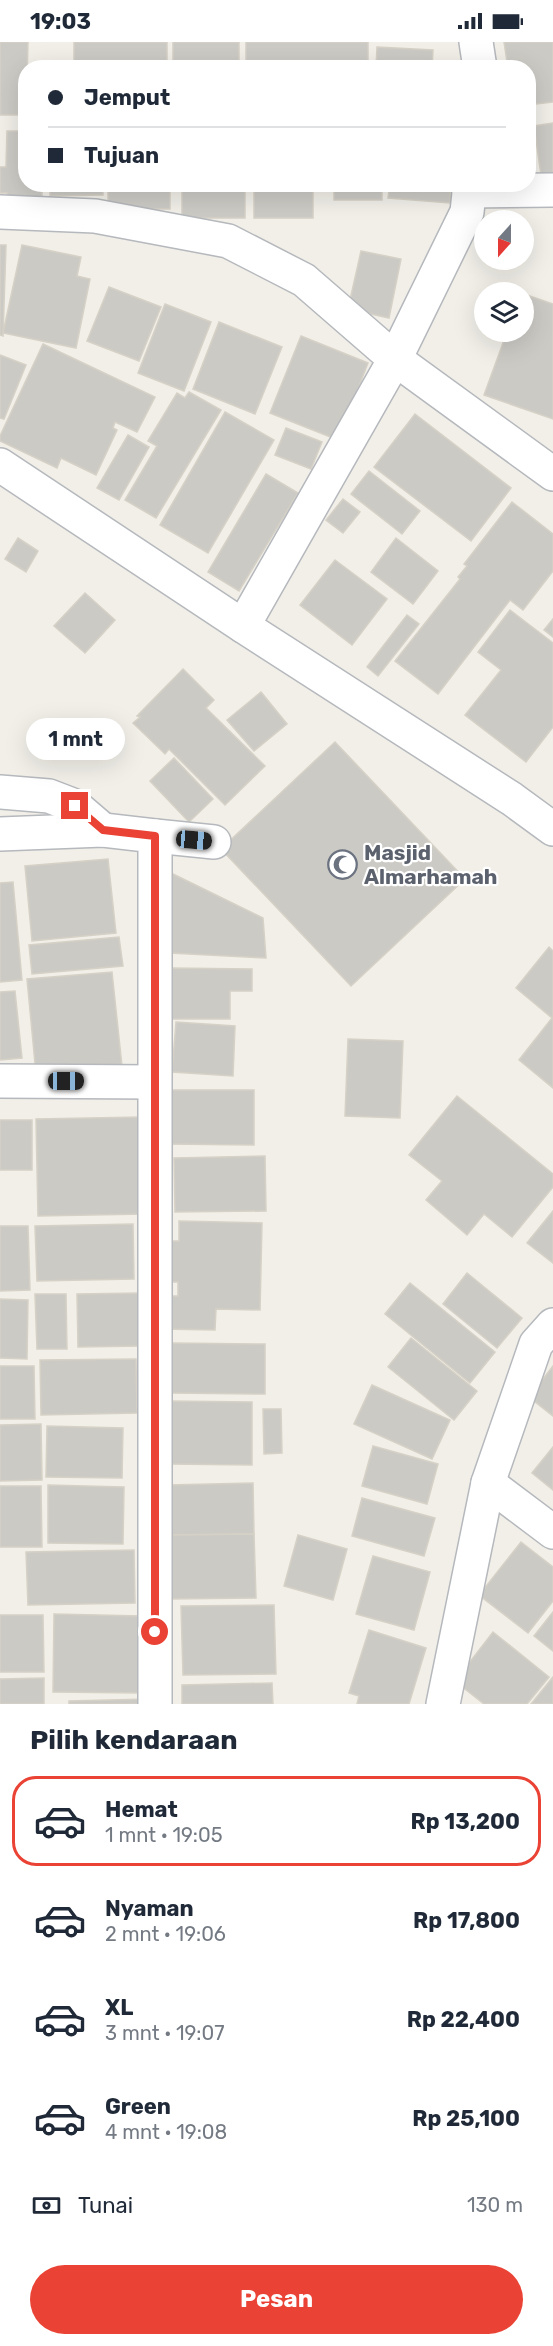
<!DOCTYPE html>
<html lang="id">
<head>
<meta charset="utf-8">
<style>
	:root { --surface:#fff; --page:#f6f6f7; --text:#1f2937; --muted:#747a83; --line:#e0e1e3; --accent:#ea4335 }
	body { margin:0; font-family:Rubik,sans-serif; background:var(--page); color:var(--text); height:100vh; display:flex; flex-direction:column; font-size:22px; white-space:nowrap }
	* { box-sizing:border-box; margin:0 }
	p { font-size:20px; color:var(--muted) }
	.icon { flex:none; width:33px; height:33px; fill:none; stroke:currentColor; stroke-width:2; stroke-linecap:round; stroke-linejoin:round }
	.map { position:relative; height:1662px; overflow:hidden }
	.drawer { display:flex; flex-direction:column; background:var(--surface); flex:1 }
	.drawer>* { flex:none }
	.top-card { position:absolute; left:18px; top:18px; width:518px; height:132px; border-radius:24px; box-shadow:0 6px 24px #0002; display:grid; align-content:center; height:132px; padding:0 30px; background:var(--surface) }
	.needle { width:39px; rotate:201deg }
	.fabs { position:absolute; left:474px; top:168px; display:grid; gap:12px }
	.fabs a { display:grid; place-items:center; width:60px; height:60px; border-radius:50%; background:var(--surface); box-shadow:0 6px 24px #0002; font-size:30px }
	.end { position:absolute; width:27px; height:27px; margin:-14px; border:8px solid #ea4335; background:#fff; box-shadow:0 0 0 3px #fff }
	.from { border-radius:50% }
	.bubble { position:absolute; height:42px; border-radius:21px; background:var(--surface); box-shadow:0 6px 24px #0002; font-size:20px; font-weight:700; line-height:42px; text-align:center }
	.car { position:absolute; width:18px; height:36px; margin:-18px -9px; border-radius:8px; box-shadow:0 0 4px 2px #0007; background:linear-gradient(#222 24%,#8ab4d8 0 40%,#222 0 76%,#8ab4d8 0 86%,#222 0) }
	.top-card b { display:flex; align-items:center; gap:21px; height:57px; font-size:22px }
	.top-card b+b { border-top:2px solid var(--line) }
	.top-card i { width:15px; height:15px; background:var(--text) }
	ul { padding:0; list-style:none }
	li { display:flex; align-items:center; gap:18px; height:90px; margin:0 12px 9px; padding:0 18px; border:3px solid transparent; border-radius:24px }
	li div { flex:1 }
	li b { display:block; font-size:22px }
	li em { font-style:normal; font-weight:700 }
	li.active { border-color:var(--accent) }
	li>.icon { width:54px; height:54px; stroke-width:1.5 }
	h2 { padding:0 30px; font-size:27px; line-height:72px }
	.pay { display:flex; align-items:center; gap:15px; height:66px; padding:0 30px; font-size:22px }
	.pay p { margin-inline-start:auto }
	.action { display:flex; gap:12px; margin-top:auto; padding:12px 30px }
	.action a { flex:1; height:69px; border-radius:36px; background:var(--accent); color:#fff; font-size:24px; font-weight:700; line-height:69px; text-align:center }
	.status { display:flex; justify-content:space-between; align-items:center; height:42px; padding:0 30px; background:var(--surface); direction:ltr }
	.status svg { height:16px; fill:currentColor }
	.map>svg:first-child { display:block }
	.building { fill:#cccac5; stroke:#d6d1c6; stroke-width:1.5 }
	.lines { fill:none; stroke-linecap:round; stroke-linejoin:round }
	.minor-casing { stroke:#b5b8bc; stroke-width:36 }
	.minor { stroke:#fff; stroke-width:33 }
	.route { stroke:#ea4335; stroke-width:8 }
	.labels { text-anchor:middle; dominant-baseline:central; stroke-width:4.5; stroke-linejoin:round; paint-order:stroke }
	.worship-label { font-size:21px; font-weight:bold; fill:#5b616d; stroke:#fff; text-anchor:start }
</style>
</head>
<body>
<div class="status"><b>19:03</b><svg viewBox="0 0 49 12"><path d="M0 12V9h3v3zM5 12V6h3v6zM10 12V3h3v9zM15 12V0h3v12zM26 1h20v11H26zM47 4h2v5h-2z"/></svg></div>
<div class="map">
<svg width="553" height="1662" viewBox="0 0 553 1662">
	<rect width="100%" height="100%" fill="#f1efe8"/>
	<g class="building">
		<path d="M0,0H28L26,73H0Z"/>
		<rect x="74" y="0" width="93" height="26"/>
		<rect x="173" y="0" width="66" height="26"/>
		<rect x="246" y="0" width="122" height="26"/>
		<path d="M504,0H553V60L528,63V26H508Z"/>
		<path d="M377,5L433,8L432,26H376Z"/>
		<path d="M553,81V145L543,147L534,84Z"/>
		<path d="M7,89H26V142H42V157H7V151H0V125H6Z"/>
		<path d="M50,142H103V153L50,154Z"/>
		<rect x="108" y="142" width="62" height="25"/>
		<rect x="182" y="142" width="63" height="34"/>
		<rect x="254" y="142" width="59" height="34"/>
		<rect x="334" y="142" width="48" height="16"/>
		<path d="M390,142H451L450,161L388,156Z"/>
		<path d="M0,203H6L3,294L0,293Z"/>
		<path d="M22,203L81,215L77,234L90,237L76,306L3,291Z"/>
		<path d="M361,209L401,217L389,276L348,267Z"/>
		<path d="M109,245L161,265L139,319L87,299Z"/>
		<path d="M524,252L553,262V377L484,353L507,290H524Z"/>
		<path d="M165,262L211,280L184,349L138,331Z"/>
		<path d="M219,280L282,305L255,372L193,347Z"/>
		<path d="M301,294L368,321L338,398L270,371Z"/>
		<path d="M43,302L155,355L137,390L115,380L113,386L117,388L96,433L61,416L57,426L0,399V394Z"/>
		<path d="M0,313L26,323L4,377L0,376Z"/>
		<path d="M189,350L221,368L156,476L125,458L157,404L148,399L177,351L185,356Z"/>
		<path d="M225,370L274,398L208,511L160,483Z"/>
		<path d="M415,372L511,446L471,499L374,425Z"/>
		<path d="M286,386L322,400L311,427L275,413Z"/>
		<path d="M128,393L149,405L119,458L97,446Z"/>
		<path d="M369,429L420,469L402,492L351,452Z"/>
		<path d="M266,432L298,451L239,549L208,530Z"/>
		<path d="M343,457L360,470L343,491L326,478Z"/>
		<path d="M512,460L553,492V529L523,568L510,558L438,652L395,619L460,537L458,535L467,524L464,522Z"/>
		<path d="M18,496L38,509L26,530L5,517Z"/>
		<path d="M396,496L438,529L413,562L371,530Z"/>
		<path d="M335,518L387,557L352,603L300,563Z"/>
		<path d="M85,551L115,578L85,611L54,584Z"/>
		<path d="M510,568L553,601V685L526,720L465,673L501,628L478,610Z"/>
		<path d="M407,573L419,582L378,634L367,625Z"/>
		<path d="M553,577V595L544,588Z"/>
		<path d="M183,627L214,658L206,666L265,724L225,763L169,707L165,712L133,681L140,675L137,674Z"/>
		<path d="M261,650L287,682L254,709L227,678Z"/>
		<path d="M335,700L465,837L351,944L221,807Z"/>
		<path d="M174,716L213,757L189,780L150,739Z"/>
		<path d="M108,817L116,891L32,899L25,824Z"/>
		<path d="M171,831L263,876L266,916L170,911Z"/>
		<path d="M13,840L22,938L0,940V841Z"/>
		<path d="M119,895L123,924L32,932L29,903Z"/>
		<path d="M549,905L553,909V1046L519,1018L552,976L516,946Z"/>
		<path d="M170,926L252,927V949H230V977H170Z"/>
		<path d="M112,930L122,1024L36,1032L27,937Z"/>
		<path d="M15,949L22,1016L0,1018V950Z"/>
		<path d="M176,980L235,984L233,1034L172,1030Z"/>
		<path d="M348,997L403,999L400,1076L345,1074Z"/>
		<path d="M166,1048H254V1103L166,1102Z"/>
		<path d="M457,1054L553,1132V1145L512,1195L484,1172L467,1193L426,1158L442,1139L409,1113Z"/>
		<path d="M142,1075L144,1172L38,1174L36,1077Z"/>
		<rect x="0" y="1078" width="32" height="50"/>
		<path d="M265,1114L266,1169L175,1170L174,1116Z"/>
		<path d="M553,1169V1221L527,1201Z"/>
		<path d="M179,1179L262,1181L260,1268L216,1267L215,1288L161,1287L162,1254H178V1240H162L164,1199H179Z"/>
		<path d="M133,1182L134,1237L37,1239L35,1184Z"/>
		<path d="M0,1184H28L30,1248L0,1249Z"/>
		<path d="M467,1231L522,1276L497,1306L443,1262Z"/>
		<path d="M410,1241L495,1310L470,1341L385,1272Z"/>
		<path d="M141,1251L142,1304L78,1305L77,1252Z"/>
		<path d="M35,1252H66L67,1307H37Z"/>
		<path d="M0,1257L28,1258L27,1317L0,1316Z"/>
		<path d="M411,1296L477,1349L454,1378L388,1325Z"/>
		<path d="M172,1301L265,1302V1352L171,1351Z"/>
		<path d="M136,1317L137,1371L41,1373L40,1318Z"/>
		<path d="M0,1324H34L35,1377H0Z"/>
		<path d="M553,1324V1374L529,1355Z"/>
		<path d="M372,1343L450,1378L432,1417L354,1382Z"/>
		<path d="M169,1359L252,1360V1423L169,1422Z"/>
		<path d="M263,1367H281L282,1411L264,1412Z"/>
		<path d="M41,1382L42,1438L0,1439V1383Z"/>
		<path d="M47,1384L123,1386L122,1436L46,1435Z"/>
		<path d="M373,1404L438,1422L427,1462L362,1444Z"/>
		<path d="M553,1405V1448L532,1431Z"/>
		<path d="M253,1441L254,1492L169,1493L168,1443Z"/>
		<path d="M48,1443L124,1445L123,1502L48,1501Z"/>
		<path d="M0,1444H41L42,1505H0Z"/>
		<path d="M362,1456L435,1476L424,1514L352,1494Z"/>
		<path d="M254,1492L256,1556L171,1557L169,1493Z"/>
		<path d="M298,1493L347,1507L333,1558L284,1544Z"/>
		<path d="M521,1500L553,1525V1559L528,1591L479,1553Z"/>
		<path d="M134,1508L135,1561L28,1563L26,1510Z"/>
		<path d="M373,1514L430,1530L414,1588L356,1572Z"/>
		<path d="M274,1563L276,1632L183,1633L181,1564Z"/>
		<path d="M553,1570V1609L534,1594Z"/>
		<path d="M54,1572L141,1574L139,1651L53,1650Z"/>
		<path d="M0,1573H43L44,1630H0Z"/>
		<path d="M369,1588L426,1606L409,1662H357L359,1654L349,1651Z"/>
		<path d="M493,1590L549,1635L527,1662H484L455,1639Z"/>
		<path d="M553,1635V1662H531Z"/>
		<path d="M44,1636V1662H0V1637Z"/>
		<path d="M272,1641L273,1662H182V1643Z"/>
		<path d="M148,1657V1662H69V1659Z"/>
	</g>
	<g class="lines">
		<defs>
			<g id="minor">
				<path d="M476,0L480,26"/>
				<path d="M469,149L553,148"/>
				<path d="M0,170L95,174L228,199L304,238L395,317L553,432"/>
				<path d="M0,423L243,584L512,757L553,787"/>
				<path d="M243,584L395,317L467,170L470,142"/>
				<path d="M0,750L49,754L75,764L103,788"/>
				<path d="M0,792L103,788L155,794V1662"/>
				<path d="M155,794L214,800"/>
				<path d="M0,1039L154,1040"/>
				<path d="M488,1441L553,1490"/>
				<path d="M443,1662L488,1441L536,1302L553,1283"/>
			</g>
		</defs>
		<use href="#minor" class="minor-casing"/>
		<use href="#minor" class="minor"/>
	</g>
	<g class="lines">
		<path class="route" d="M75,764L103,788L155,794V1590"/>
	</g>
	<defs>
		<symbol id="mosque-ring" viewBox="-11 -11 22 22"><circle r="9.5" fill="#fff" stroke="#6b7280" stroke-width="1.5"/><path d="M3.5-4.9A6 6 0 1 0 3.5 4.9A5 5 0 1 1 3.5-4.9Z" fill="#6b7280"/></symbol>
	</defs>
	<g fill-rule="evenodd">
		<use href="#mosque-ring" x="326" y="806" width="33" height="33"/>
	</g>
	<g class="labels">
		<g class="worship-label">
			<text x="364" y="810">Masjid<tspan x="364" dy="24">Almarhamah</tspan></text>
		</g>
	</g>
</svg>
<div class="fabs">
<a><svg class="needle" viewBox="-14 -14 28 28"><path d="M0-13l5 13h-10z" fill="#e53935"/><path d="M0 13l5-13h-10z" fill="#747a83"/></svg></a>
<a><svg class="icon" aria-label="layers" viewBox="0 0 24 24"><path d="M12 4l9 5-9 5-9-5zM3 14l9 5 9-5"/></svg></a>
</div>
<i class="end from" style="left:155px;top:1590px"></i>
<i class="end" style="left:75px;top:764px"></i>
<div class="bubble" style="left:26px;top:676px;width:99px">1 mnt</div>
<i class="car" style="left:194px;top:798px;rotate:95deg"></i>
<i class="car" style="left:66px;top:1039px;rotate:90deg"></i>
<div class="top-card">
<b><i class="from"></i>Jemput</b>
<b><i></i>Tujuan</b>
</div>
</div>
<section class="drawer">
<h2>Pilih kendaraan</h2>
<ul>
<li class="active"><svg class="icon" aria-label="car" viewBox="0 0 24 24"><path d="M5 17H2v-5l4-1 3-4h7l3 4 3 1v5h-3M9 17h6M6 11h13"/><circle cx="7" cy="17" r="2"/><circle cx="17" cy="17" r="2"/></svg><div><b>Hemat</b><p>1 mnt · 19:05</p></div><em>Rp 13,200</em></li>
<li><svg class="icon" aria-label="car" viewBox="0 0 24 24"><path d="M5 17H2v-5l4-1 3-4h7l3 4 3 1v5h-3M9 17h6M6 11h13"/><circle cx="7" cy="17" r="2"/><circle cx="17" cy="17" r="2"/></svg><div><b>Nyaman</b><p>2 mnt · 19:06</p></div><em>Rp 17,800</em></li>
<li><svg class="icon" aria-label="car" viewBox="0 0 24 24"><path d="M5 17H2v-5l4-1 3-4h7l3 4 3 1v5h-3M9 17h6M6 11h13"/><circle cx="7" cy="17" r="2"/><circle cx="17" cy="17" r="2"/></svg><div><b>XL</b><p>3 mnt · 19:07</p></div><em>Rp 22,400</em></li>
<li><svg class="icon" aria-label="car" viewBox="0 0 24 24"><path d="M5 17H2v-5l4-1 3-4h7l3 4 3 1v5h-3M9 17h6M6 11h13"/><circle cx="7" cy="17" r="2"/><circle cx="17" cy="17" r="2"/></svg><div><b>Green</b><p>4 mnt · 19:08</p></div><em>Rp 25,100</em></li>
</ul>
<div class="pay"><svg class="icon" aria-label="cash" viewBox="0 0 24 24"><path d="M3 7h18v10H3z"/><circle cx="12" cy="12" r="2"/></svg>Tunai<p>130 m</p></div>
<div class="action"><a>Pesan</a></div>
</section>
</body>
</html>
